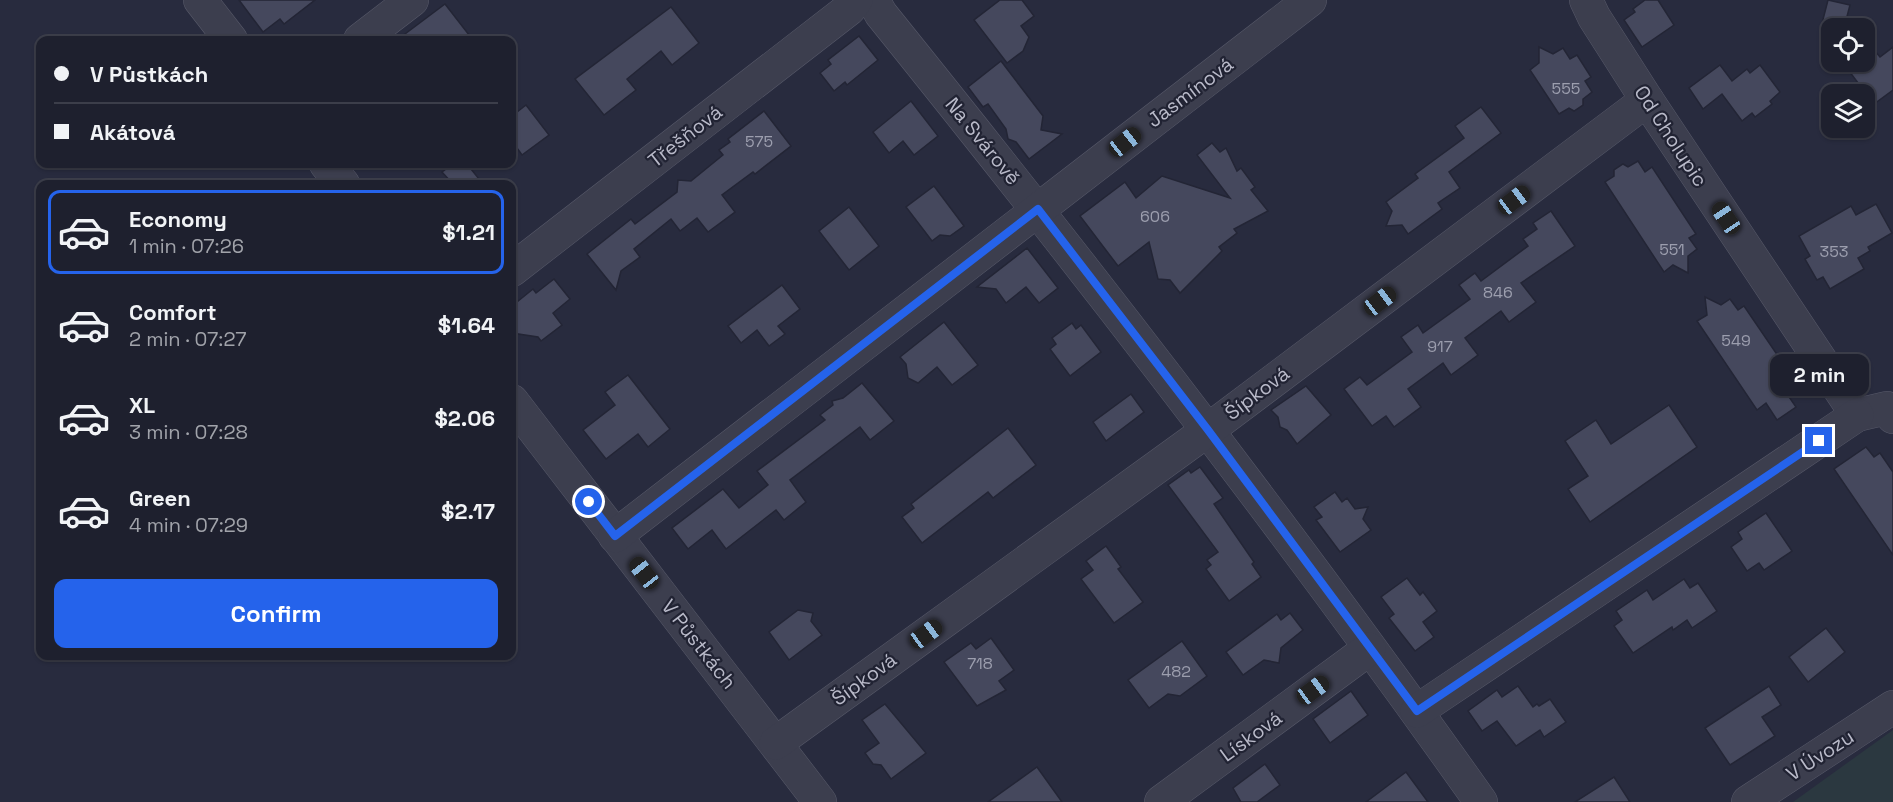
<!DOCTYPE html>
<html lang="en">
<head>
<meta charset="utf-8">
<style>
	:root { --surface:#1e202e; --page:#262836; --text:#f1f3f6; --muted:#a1a3aa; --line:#3c3e4a; --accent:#2563eb }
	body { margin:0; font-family:"Space Grotesk",sans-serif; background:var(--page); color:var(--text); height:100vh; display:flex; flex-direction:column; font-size:22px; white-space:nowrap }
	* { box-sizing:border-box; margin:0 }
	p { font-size:20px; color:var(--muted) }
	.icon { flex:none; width:33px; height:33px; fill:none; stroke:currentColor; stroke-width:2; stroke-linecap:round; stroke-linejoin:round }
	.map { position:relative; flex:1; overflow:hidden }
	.side { position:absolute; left:36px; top:180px; width:480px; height:480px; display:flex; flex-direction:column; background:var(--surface); border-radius:12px; box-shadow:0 2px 4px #0004,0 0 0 2px var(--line) }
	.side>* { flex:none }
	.top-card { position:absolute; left:36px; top:36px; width:480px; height:132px; border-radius:12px; box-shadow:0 2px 4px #0004,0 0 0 2px var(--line); display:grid; align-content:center; height:132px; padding:0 18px; background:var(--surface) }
	.fabs { position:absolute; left:1821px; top:18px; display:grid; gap:12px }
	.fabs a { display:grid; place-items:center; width:54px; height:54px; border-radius:12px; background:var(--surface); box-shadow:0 2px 4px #0004,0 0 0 2px var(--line); font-size:30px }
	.end { position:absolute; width:27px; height:27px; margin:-14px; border:8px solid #2563eb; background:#fff; box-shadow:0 0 0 3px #fff }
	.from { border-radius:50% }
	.bubble { position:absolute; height:42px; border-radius:12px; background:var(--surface); box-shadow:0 2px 4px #0004,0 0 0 2px var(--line); font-size:20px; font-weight:800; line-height:42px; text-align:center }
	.car { position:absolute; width:18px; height:36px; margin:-18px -9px; border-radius:8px; box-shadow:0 0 4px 2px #0007; background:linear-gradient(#222 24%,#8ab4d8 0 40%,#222 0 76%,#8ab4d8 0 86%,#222 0) }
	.top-card b { display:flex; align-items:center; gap:21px; height:57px; font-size:22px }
	.top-card b+b { border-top:2px solid var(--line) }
	.top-card i { width:15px; height:15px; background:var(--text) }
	ul { padding:10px 0 0; list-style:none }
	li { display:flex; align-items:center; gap:18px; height:84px; margin:0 12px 9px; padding:0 6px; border:3px solid transparent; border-radius:12px }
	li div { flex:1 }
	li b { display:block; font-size:22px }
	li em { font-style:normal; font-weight:800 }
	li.selected { border-color:var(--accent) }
	li>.icon { width:54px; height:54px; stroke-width:1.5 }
	.action { display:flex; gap:12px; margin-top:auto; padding:12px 18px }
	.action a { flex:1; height:69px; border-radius:12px; background:var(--accent); color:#fff; font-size:24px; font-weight:800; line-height:69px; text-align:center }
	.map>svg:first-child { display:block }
	.green { fill:#2b3840 }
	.building { fill:#45485d; stroke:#232535; stroke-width:1.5 }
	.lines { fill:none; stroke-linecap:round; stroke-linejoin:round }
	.minor-casing { stroke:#575969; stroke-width:34 }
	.minor { stroke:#3c3e4e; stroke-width:33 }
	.route { stroke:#2563eb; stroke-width:8 }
	.labels { text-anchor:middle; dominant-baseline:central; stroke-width:4.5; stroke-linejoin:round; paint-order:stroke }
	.number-label { font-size:16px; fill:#9c9eae }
	.street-label { font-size:20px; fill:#b9bac9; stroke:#212333 }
</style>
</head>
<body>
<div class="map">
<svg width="1893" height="802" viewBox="0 0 1893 802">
	<rect width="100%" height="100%" fill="#282b3e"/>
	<path class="green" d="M1893,730V802H1793Z"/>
	<g class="building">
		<path d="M239,0H315L284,24L280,19L263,32Z"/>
		<path d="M1000,0H1022L1034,16L1021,26L1029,37L1023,51L1007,63L974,20Z"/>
		<path d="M1645,0H1658L1674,25L1642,47L1624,20L1635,12L1633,9Z"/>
		<path d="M1828,0L1850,5L1844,28H1832V46L1820,31Z"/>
		<path d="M445,4L473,40H397Z"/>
		<path d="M671,7L699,43L672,65L661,51L627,79L636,90L604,115L575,79Z"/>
		<path d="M859,36L878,60L847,85L845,82L834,91L820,73L831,64L828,60Z"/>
		<path d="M1539,47L1553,54L1563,48L1570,59L1577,55L1591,77L1585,81L1592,92L1583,99V105L1574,111L1569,108L1559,114L1530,70L1539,63Z"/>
		<path d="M1893,47V90L1874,104L1849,71L1875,51L1880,57Z"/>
		<path d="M1001,61L1043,116L1041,130L1062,134L1029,159L1016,142L1008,139L1006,129L988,104L983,107L968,87Z"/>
		<path d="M1720,65L1732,81L1747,69L1750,73L1760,65L1780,92L1770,101L1772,104L1755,117L1752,113L1742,121L1722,94L1703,109L1689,88Z"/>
		<path d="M911,101L938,136L914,155L903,141L889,153L873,132Z"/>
		<path d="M526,105L549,135L522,155L512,141V116Z"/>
		<path d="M1481,107L1501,133L1449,172L1460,188L1438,203L1442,209L1408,234L1402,225L1386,226L1392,211L1386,202L1418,178L1415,174L1464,138L1455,126Z"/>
		<path d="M764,111L791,146L755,174L753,172L722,195L735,212L708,232L697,218L680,231L671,219L634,249L640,257L621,271L616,290L587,254L631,219L635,224L677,192L678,180L691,181L723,155L719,150L730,142L728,139Z"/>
		<path d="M1212,143L1220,152L1226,148L1237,171L1241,168L1255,187L1251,190L1268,211L1234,229L1237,233L1219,247L1222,251L1180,293L1170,280L1158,279L1149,242L1118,266L1080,216L1125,182L1136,198L1162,176L1230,198L1197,155Z"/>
		<path d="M1638,161L1645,172L1652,167L1696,234L1689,238L1697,249L1688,256V273L1673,265L1664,272L1605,182L1614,176V170L1623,164L1628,167Z"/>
		<path d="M453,164H467L483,184H453L442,172Z"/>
		<path d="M934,186L964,226L950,236L940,235L932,241L906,207Z"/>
		<path d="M1876,204L1892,233L1868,247L1870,251L1858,258L1864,269L1830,289L1823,277L1817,280L1805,259L1810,256L1799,236L1851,206L1856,215Z"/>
		<path d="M849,207L879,246L849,270L819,231Z"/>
		<path d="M1551,211L1575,246L1521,283L1536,302L1509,322L1501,311L1465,338L1478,355L1451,375L1443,363L1408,389L1421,407L1394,427L1386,416L1372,426L1344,389L1360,377L1367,385L1412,352L1401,337L1418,325L1423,333L1470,299L1459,285L1475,273L1481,281L1528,246L1523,239L1537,229L1533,223Z"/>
		<path d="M1027,248L1058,288L1039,303L1026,287L1006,303L996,289L977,287Z"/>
		<path d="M554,279L570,299L553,313L562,325L541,341L538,337L512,333V306L533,289L536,293Z"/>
		<path d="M782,285L800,309L778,326L785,334L769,346L757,330L741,343L728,326Z"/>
		<path d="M1705,297L1721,305L1730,299L1738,310L1744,306L1789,372L1782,376L1790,388L1785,391L1796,407L1777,420L1766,403L1757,410L1697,321L1707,315Z"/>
		<path d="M944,322L978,365L952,385L937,367L918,383L908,378L906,364L900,357Z"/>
		<path d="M1072,323L1076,329L1081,325L1101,352L1070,376L1050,349L1056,344L1052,338Z"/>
		<path d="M628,375L670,429L648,447L638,434L606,459L583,430L615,405L605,392Z"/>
		<path d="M862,383L894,421L870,440L860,427L790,480L806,502L784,520L776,510L726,549L712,530L688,549L672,528L723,489L739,508L768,485L757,471L825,420L820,415L833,405L832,401L843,398Z"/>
		<path d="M1306,386L1331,415L1297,444L1287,430L1280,427L1278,417L1271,410Z"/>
		<path d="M1131,394L1144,412L1106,441L1093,422Z"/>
		<path d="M1669,405L1697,447L1590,522L1568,489L1588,476L1565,441L1596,420L1611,444Z"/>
		<path d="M1008,428L1036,465L993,498L988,492L922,543L902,517L914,508L911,504Z"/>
		<path d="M1866,447L1874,457L1880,453L1893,472V555L1834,469Z"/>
		<path d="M1200,467L1223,498L1214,504L1254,562L1252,564L1261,577L1229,601L1206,569L1211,565L1207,560L1218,552L1168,485L1189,470L1191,473Z"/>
		<path d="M1335,492L1342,502L1347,498L1355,509L1368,507L1363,519L1371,530L1340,552L1316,520L1322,517L1314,507Z"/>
		<path d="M1766,513L1792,551L1764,570L1759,563L1747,571L1731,547L1742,539L1738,532Z"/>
		<path d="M1106,546L1121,567L1118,569L1143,602L1114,623L1081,579L1093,570L1086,561Z"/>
		<path d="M1407,578L1420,595L1423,592L1437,611L1423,622L1434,637L1415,651L1389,618L1394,614L1381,597Z"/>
		<path d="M1684,579L1690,588L1698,583L1717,611L1692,628L1687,620L1673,630L1672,627L1633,653L1614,626L1622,620L1616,611L1647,590L1653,600Z"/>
		<path d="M798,610L813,613L811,621L822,635L789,660L769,632Z"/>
		<path d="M1290,613L1303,630L1281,648L1279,663L1264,660L1243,675L1226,652L1277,614L1281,620Z"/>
		<path d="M1826,628L1845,652L1808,682L1789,657Z"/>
		<path d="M991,638L1014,670L999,681L1006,690L977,706L944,662L971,643L976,649Z"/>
		<path d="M1182,641L1207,676L1180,696L1168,694L1149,708L1128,680Z"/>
		<path d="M1518,686L1533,707L1537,704L1539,706L1550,699L1566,722L1544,737L1540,730L1516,746L1497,721L1482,731L1468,711L1497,690L1502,697Z"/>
		<path d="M1769,686L1781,705L1762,717L1775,736L1730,765L1705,728Z"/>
		<path d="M1351,691L1368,715L1330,743L1313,719Z"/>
		<path d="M885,704L926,753L891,779L881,765L873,764L865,753L879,743L862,720Z"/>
		<path d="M1265,764L1280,785L1257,802H1241L1233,788Z"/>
		<path d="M1037,767L1062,802H988Z"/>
		<path d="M1406,772L1428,802H1366Z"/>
		<path d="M1614,777L1630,802H1575Z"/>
	</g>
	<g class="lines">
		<defs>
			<g id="minor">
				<path d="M200,0L231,40"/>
				<path d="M873,0L881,14C1088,271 1290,532 1481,802"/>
				<path d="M1586,0L1594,17L1647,100L1857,415L1887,408L1893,417"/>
				<path d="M360,40L412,0"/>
				<path d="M326,164L343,184"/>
				<path d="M512,270L849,9L856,0"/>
				<path d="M512,401L820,802"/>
				<path d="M615,536L1310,0"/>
				<path d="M1417,711L1857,415"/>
				<path d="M776,743L1208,430L1647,100"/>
				<path d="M1161,802L1369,649"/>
				<path d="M1748,802L1893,707"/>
			</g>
		</defs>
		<use href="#minor" class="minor-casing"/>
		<use href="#minor" class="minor"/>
	</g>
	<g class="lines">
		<path class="route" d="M589,502L615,536L1038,209L1208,430L1417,711L1819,441"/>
	</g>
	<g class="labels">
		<g class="number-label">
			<text x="1566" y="88">555</text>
			<text x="759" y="141">575</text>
			<text x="1155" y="216">606</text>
			<text x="1672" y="249">551</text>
			<text x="1834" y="251">353</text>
			<text x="1498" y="292">846</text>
			<text x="1736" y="340">549</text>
			<text x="1440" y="346">917</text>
			<text x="980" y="663">718</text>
			<text x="1176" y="671">482</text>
		</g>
		<g class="street-label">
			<text transform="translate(1190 92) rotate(-37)">Jasmínová</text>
			<text transform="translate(685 136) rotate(-38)">Třešňová</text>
			<text transform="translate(1671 136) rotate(57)">Od Cholupic</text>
			<text transform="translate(983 141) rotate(51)">Na Svárově</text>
			<text transform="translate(1257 393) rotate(-37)">Šípková</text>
			<text transform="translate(699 644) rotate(52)">V Půstkách</text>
			<text transform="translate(864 679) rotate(-36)">Šípková</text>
			<text transform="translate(1251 736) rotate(-36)">Lísková</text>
			<text transform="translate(1820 755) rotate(-33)">V Úvozu</text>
		</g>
	</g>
</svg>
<div class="fabs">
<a><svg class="icon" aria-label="locate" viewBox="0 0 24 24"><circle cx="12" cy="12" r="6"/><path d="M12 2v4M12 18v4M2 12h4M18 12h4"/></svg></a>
<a><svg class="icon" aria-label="layers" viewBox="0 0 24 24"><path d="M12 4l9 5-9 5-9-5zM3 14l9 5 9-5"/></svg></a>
</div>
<i class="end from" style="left:589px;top:502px"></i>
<i class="end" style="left:1819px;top:441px"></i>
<div class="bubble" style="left:1770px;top:354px;width:99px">2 min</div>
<i class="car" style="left:1125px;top:142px;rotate:52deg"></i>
<i class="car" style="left:1514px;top:200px;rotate:53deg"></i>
<i class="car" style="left:1726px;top:218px;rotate:326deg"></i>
<i class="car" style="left:1380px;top:301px;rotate:53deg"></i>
<i class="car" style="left:644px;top:573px;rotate:322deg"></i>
<i class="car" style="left:926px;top:634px;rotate:54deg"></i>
<i class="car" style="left:1313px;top:690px;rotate:54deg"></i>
<div class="top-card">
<b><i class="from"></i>V Půstkách</b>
<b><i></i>Akátová</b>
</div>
<section class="side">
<ul>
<li class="selected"><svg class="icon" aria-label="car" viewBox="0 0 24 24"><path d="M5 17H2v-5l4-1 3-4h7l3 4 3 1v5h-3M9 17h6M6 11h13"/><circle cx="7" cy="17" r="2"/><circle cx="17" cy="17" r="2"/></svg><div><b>Economy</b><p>1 min · 07:26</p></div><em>$1.21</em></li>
<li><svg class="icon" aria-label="car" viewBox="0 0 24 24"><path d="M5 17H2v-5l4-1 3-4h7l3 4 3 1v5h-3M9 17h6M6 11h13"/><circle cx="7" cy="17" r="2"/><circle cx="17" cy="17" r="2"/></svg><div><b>Comfort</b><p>2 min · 07:27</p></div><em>$1.64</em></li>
<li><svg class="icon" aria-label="car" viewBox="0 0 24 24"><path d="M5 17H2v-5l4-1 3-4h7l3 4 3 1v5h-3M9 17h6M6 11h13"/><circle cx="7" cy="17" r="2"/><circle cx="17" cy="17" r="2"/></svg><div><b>XL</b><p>3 min · 07:28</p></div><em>$2.06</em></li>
<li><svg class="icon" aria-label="car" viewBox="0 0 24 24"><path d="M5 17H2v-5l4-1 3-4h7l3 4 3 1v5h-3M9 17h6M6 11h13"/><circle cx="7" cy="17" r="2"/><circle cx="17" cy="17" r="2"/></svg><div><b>Green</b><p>4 min · 07:29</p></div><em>$2.17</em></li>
</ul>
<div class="action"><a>Confirm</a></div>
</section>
</div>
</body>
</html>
